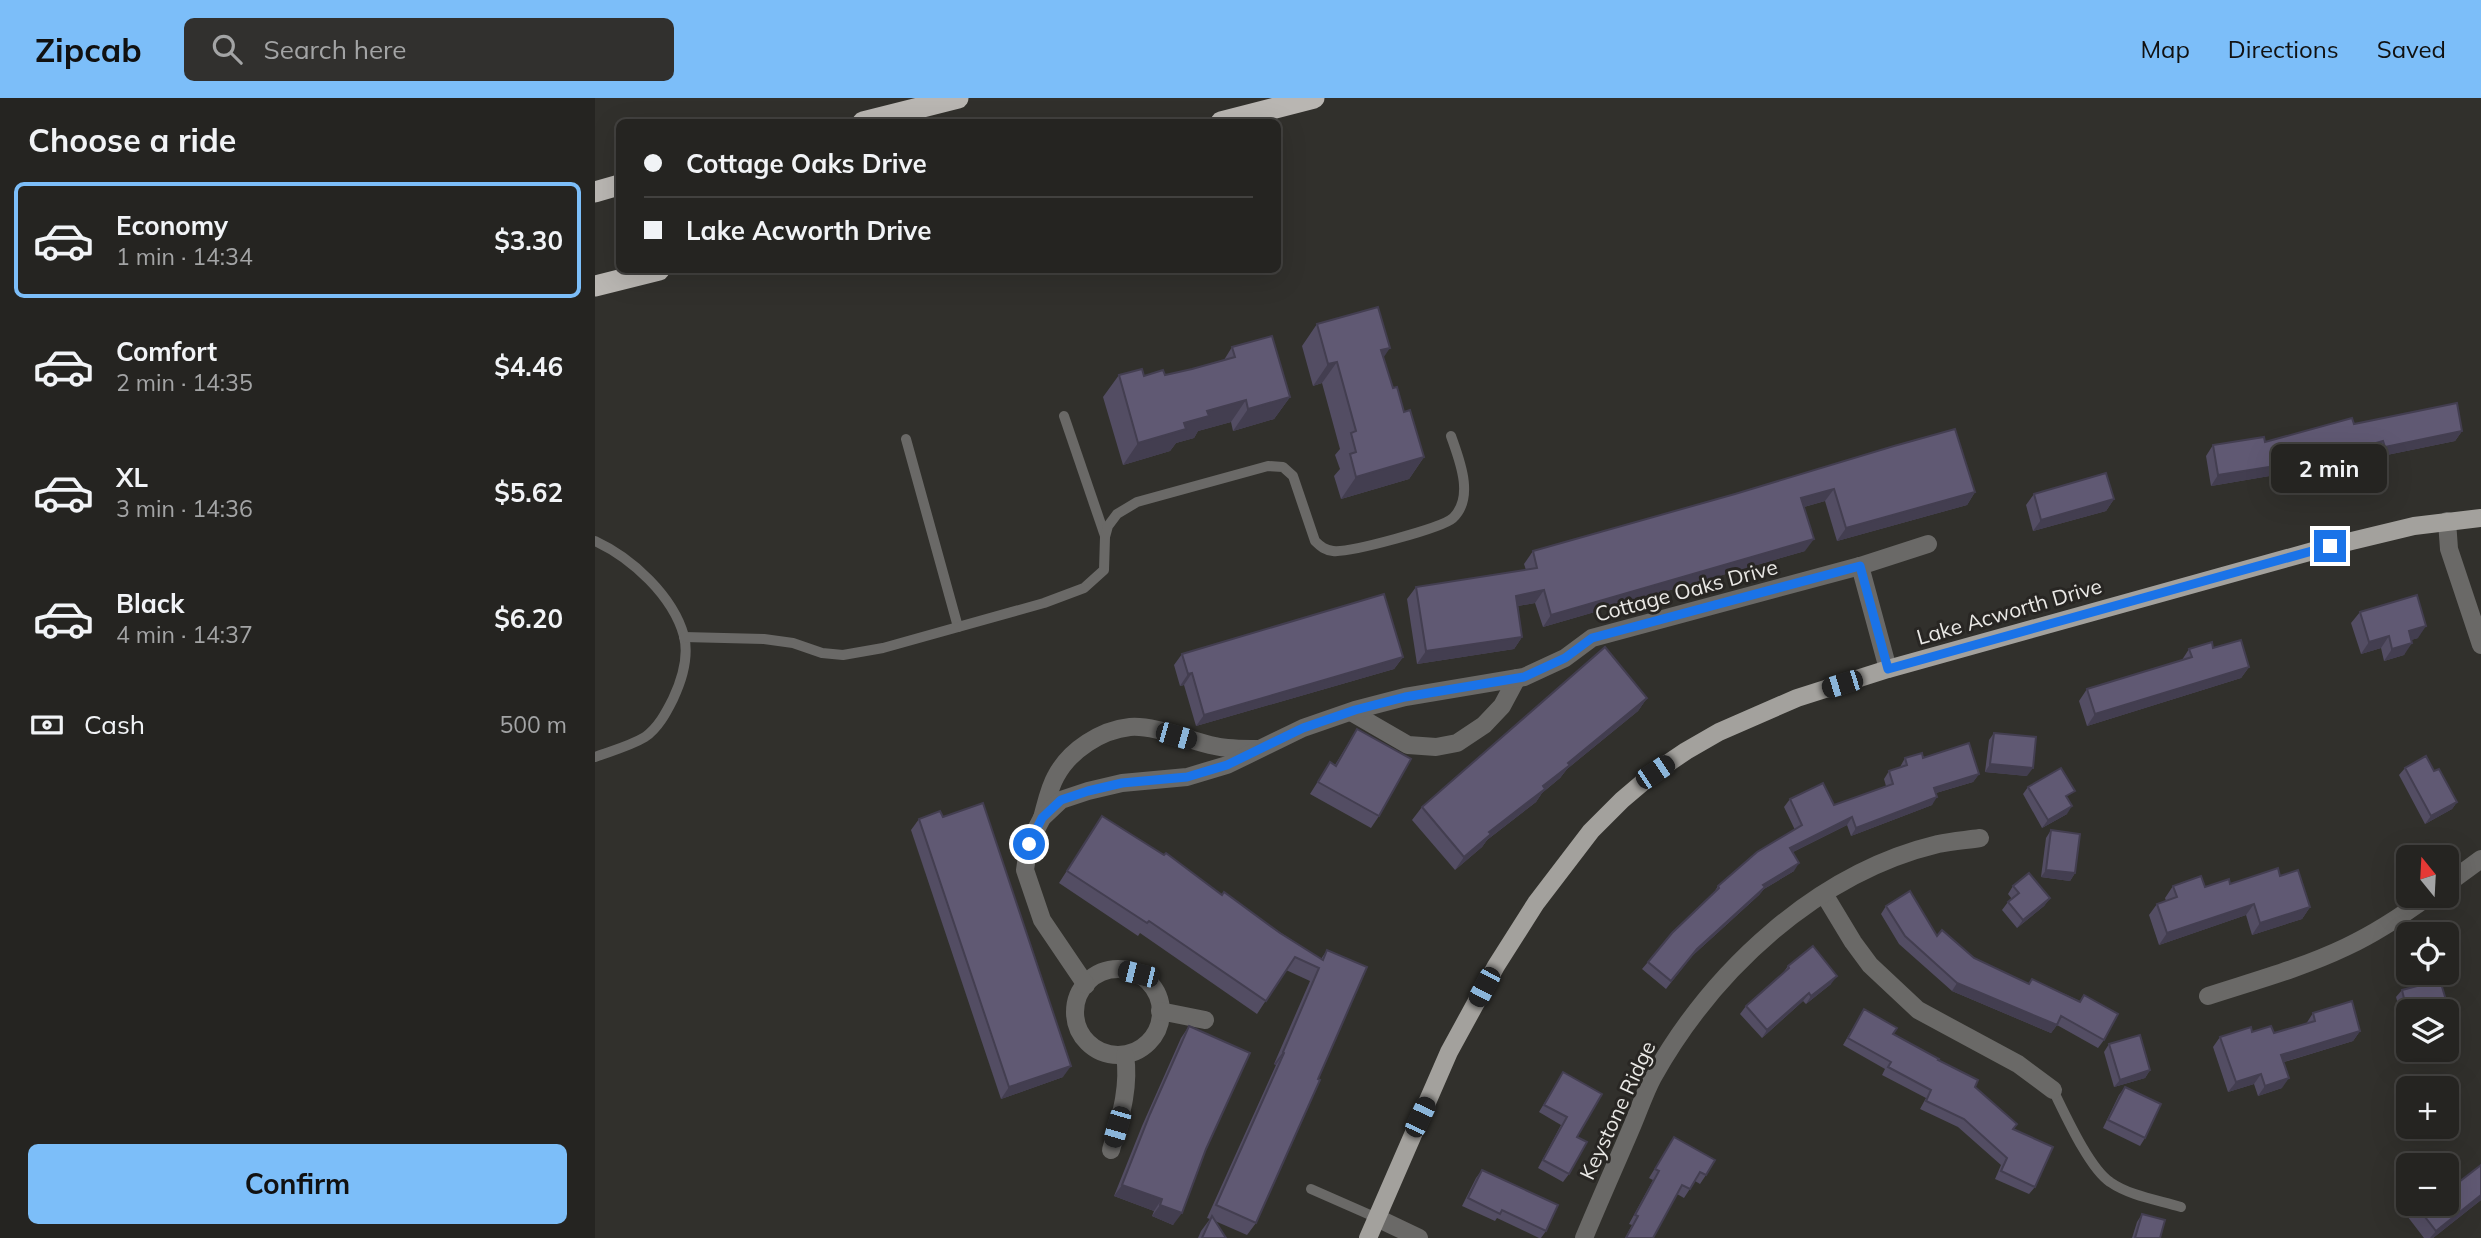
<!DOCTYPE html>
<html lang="en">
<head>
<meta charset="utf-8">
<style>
	:root { --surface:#252421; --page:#31302e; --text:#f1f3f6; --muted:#a3a4a5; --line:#42413f; --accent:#7cbef9 }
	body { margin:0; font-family:Mulish,sans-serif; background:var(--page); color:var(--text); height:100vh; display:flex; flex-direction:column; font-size:26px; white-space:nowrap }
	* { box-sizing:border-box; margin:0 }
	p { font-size:23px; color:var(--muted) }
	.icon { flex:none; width:38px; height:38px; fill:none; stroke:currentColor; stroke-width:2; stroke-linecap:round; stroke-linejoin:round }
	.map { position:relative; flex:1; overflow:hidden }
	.sheet { display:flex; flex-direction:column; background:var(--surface); width:595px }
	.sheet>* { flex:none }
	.hud { position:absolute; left:21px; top:21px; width:665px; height:154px; border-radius:10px; box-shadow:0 7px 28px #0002,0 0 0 2px var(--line); display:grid; align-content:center; height:154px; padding:0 28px; background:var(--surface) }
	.needle { width:46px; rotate:342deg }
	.controls { position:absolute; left:1801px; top:747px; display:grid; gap:14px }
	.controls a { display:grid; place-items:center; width:63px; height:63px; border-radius:10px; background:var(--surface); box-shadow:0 7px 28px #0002,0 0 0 2px var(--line); font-size:35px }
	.end { position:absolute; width:32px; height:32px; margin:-16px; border:9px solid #1a73e8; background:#fff; box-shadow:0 0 0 4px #fff }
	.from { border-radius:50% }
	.bubble { position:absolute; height:49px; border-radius:10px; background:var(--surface); box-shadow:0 7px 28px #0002,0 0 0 2px var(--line); font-size:23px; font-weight:700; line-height:49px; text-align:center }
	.car { position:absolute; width:21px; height:42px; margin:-21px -10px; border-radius:9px; box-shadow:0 0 5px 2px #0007; background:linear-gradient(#222 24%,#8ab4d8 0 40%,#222 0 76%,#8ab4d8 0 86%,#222 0) }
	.hud b { display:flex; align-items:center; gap:24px; height:66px; font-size:26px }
	.hud b+b { border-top:2px solid var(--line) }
	.hud i { width:18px; height:18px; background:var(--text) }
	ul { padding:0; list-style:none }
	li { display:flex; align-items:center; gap:21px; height:116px; margin:0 14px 10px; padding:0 14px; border:4px solid transparent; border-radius:10px }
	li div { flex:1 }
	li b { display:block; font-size:26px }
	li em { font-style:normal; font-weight:700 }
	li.active { border-color:var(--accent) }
	li>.icon { width:63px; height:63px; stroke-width:1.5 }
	h2 { padding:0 28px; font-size:32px; line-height:84px }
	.pay { display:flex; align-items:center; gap:18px; height:77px; padding:0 28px; font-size:26px }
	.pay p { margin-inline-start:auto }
	.cta { display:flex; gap:14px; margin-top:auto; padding:14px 28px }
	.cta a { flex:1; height:80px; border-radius:10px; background:var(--accent); color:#111; font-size:28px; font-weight:700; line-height:80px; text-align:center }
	header { display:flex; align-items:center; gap:42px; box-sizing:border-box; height:98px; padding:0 35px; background:var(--accent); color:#111 }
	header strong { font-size:33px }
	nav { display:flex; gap:38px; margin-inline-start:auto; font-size:24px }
	.search { width:490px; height:63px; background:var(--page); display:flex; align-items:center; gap:18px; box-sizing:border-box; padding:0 24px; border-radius:10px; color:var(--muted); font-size:26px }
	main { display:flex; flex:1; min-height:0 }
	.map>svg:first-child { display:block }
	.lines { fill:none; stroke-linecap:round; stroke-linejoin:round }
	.lane { stroke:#6a6967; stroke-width:10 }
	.street { stroke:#6a6967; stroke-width:18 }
	.primary { stroke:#a3a19d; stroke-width:18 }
	.highway { stroke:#b9b6b2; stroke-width:21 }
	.wall { fill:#534d63 }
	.shaded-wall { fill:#433e50 }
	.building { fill:#605973; stroke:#433e50; stroke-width:2 }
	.route { stroke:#1a73e8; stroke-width:9 }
	.labels { text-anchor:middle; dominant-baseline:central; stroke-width:6; stroke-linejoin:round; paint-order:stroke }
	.street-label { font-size:21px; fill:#eae9e6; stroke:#282623 }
</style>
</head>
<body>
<header>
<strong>Zipcab</strong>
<div class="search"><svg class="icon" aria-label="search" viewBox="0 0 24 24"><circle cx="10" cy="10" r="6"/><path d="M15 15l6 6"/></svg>Search here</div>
<nav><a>Map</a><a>Directions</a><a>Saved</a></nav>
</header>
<main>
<section class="sheet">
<h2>Choose a ride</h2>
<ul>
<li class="active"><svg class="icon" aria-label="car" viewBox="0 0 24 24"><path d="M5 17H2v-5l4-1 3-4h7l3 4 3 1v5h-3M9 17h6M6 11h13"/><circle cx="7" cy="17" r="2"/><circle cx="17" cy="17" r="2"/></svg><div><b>Economy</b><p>1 min · 14:34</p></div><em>$3.30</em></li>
<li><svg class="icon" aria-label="car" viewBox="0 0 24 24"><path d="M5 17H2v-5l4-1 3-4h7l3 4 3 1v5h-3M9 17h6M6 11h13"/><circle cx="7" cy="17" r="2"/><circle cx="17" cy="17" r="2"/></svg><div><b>Comfort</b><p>2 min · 14:35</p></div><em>$4.46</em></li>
<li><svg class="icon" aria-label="car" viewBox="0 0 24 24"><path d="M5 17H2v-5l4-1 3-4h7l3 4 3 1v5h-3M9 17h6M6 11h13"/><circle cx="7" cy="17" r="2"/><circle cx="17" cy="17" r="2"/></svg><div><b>XL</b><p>3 min · 14:36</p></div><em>$5.62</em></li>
<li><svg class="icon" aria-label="car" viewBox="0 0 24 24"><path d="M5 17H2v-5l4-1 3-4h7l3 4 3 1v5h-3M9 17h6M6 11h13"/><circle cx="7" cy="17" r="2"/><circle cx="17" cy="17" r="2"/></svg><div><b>Black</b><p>4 min · 14:37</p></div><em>$6.20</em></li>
</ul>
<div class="pay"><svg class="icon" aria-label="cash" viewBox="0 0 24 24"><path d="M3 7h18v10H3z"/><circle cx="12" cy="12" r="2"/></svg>Cash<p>500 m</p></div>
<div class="cta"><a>Confirm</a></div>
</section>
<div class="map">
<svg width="1886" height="1140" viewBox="0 0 1886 1140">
	<rect width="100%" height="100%" fill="#31302c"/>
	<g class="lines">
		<g class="lane">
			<path d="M469,318L510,438"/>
			<path d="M311,341L363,529"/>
			<path d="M0,443C37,460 78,498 89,538C94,559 87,582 78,601C71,615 63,630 50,639C35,648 16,653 0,659"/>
			<path d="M89,539L169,541L198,545L227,555L248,557L288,550L449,505L489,490L509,472L510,439L513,428L522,416L542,404L673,368L688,369L698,378L720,443C726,449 730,452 738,453C754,455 847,430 858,420C880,399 864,361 856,338"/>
			<path d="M1458,992C1470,1016 1494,1070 1515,1084C1535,1098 1563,1102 1586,1109"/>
			<path d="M716,1091L782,1120"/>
		</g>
		<g class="street">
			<path d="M1852,423L1854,451L1886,547"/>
			<path d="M1265,468L1293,571"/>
			<path d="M756,614L813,647L841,649L862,645L889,627L907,608L922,580"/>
			<path d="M447,720C451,706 454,690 461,678C475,652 506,632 535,629C560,627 595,643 620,648C633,651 649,651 663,651"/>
			<path d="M1852,786L1886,761"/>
			<path d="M1229,796L1258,844L1275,867L1323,912L1423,966L1458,992"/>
			<circle cx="523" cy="914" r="43"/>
			<path d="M491,887L447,822L430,772L434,745L447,720L466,702L493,693L527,685L592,679L632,667L708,630L760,612L810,599L929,579L970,560L997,540L1265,468L1333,446"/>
			<path d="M1613,898C1659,883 1707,870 1751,849C1781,835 1808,817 1834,798"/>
			<path d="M565,913L610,922"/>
			<path d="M516,1052C525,1020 535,990 530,957"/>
			<path d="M782,1120L824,1140"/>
			<path d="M989,1140C1004,1104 1020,1068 1035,1033C1043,1015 1049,996 1058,979C1118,872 1222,775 1343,746C1357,743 1372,742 1385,740"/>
		</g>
		<path class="primary" d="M773,1140L854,954L901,868L941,805L996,733L1027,702L1060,674L1091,653L1124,634L1202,600L1293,571L1736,448L1819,428L1886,420"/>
		<g class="highway">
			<path d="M268,24L363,0"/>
			<path d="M626,24L719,0"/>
			<path d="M0,94L24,87"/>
			<path d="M0,188L64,172"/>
		</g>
	</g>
	<g class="wall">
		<path d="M722,226L788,259L798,290L809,314L829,359L814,381L746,401L739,378L745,371L740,357L745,351L727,285L718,288L707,248Z"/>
		<path d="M637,249L695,299L679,321L638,333L636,324L603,333L599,340L581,345L575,353L528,367L508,299L524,277H570L597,271L629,262Z"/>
		<path d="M1759,326L1867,333L1860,343L1782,359L1781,353L1692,378V375L1616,388L1611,358L1618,347L1670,344Z"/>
		<path d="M1299,348L1380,394L1372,407L1242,443L1230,403L1209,409L1210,453L948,529L940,505L923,508L927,539L919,551L822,566L812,501L821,489L931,472L929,466L938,453L1140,396Z"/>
		<path d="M1439,396L1519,401L1511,413L1438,433L1431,407Z"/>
		<path d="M1765,514L1823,540L1816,542L1809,557L1789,563L1786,550L1766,556L1756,525Z"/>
		<path d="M1594,551L1654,569L1646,580L1492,628L1484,603L1492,591L1587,562Z"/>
		<path d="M587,556L808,559L799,571L601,628L589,587L585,588L579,567Z"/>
		<path d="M1052,600L1043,613L972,671L965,680L947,695L941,704L892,742L887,749L860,772L817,722L827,709Z"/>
		<path d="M762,631L784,718L776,730L715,696L735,664L740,667Z"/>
		<path d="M1399,635L1432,678L1390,674L1394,642Z"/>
		<path d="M1310,660H1328L1384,676L1378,684L1341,695L1337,707L1256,738L1252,727L1198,754L1199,773L1169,791L1164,797L1096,859L1071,891L1047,871L1053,864L1118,796L1123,788L1200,732L1189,709L1195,701L1239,707L1291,688L1289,681L1294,673L1305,669Z"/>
		<path d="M1810,670L1839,673L1862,704L1857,711L1830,726L1804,677Z"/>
		<path d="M1433,689L1474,701L1473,702L1472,716L1447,730L1428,696Z"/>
		<path d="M507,718L726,861L732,852L661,1125L652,1137L620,1123L631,1140H603L606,1133L615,1121L612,1120L681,967L679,966L715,883L691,872L662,916L545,835L543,838L464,785Z"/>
		<path d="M324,721L468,979L406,1001L316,732Z"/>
		<path d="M1456,732L1480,775L1475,783L1446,779L1451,740Z"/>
		<path d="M1685,778L1715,809L1707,821L1657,837L1651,817L1564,847L1554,817L1562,806L1571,803L1570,800L1578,788L1610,789Z"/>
		<path d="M1418,788L1455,800L1449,808L1422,830L1407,812L1413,804L1417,801L1413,796Z"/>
		<path d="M1291,808L1342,838L1379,860L1433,886L1437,881L1485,903L1489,897L1509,942L1503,950L1462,927L1456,935L1357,893L1304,846L1286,816Z"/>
		<path d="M1193,868L1236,886L1211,906L1208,903L1167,940L1145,916L1151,908L1188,875Z"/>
		<path d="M1807,892L1851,902L1846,910L1807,920L1801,899Z"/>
		<path d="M1269,911L1298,936L1343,962L1380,989L1422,1026L1418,1031L1440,1089L1434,1096L1400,1081L1406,1067L1363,1029L1325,1011L1331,1000L1287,977L1290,971L1248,947Z"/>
		<path d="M1718,915L1765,933L1758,943L1689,964L1687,990L1663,998L1659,986L1633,994L1618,949L1625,939L1657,934L1679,935L1711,926Z"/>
		<path d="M594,928L611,1051L578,1127L557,1118L559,1113L519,1098L547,1028L586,940Z"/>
		<path d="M1514,946L1555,972L1550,980L1519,989L1509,954Z"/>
		<path d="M968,974L982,1039L974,1076L968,1084L943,1070L966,1027L944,1014Z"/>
		<path d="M1530,989L1550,1040L1545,1048L1508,1030L1524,997Z"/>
		<path d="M1079,1039L1111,1077L1105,1086L1100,1083L1089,1100L1082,1096L1058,1140H1030L1037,1127L1034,1126L1058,1082L1054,1080Z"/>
		<path d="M1886,1067V1102L1838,1140H1829L1806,1110L1813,1100V1106H1852L1860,1087Z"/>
		<path d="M887,1072L951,1133L946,1140H944L902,1120L900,1123L867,1108L881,1080Z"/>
		<path d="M1547,1116L1565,1140H1537L1542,1124Z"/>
	</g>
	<g class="shaded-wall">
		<path d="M795,250L780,272L786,252Z"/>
		<path d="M742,264L727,285L718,288L733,266Z"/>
		<path d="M695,299L679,321L638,333L653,311Z"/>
		<path d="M651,302L636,324L603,333L599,340L581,345L575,353L528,367L543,345L589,325L612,313Z"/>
		<path d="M1867,333L1860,343L1782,359L1790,349Z"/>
		<path d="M1788,343L1781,353L1692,378L1700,368Z"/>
		<path d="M829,359L814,381L746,401L761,379Z"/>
		<path d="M1699,365L1692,375L1616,388L1623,377Z"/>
		<path d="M1239,391L1230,403L1198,412L1206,400Z"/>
		<path d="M1380,394L1372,407L1242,443L1251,430Z"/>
		<path d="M1519,401L1511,413L1438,433L1446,422Z"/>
		<path d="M1219,441L1210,453L948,529L956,517Z"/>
		<path d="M949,492L940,505L912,510L921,498Z"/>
		<path d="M1831,528L1823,540L1806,545L1814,533Z"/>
		<path d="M1794,538L1786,550L1766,556L1774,544Z"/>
		<path d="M927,539L919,551L822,566L831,553Z"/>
		<path d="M1817,545L1809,557L1789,563L1797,551Z"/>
		<path d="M808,559L799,571L601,628L609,617Z"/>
		<path d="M1654,569L1646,580L1492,628L1500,616Z"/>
		<path d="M597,575L589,587L585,588L593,576Z"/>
		<path d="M1052,600L1043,613L972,671L965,680L947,695L941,704L892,742L887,749L860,772L869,759L894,734L948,688L973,665Z"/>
		<path d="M1395,666L1438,670L1432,678L1390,674Z"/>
		<path d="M1384,676L1378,684L1334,697L1339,690Z"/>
		<path d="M1342,699L1337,707L1256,738L1261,730Z"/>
		<path d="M1862,704L1857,711L1830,726L1836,718Z"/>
		<path d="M1477,708L1472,716L1447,730L1453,722Z"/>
		<path d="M1257,719L1252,727L1190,758L1195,750Z"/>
		<path d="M1204,765L1199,773L1169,791L1164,797L1096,859L1071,891L1102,851L1168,787Z"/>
		<path d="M1451,772L1480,775L1475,783L1446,779Z"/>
		<path d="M1455,800L1449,808L1422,830L1428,822Z"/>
		<path d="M1659,806L1651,817L1564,847L1572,835Z"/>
		<path d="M1715,809L1707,821L1657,837L1665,825Z"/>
		<path d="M1242,878L1236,886L1211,906L1216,898Z"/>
		<path d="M1362,885L1462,927L1456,935L1357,893Z"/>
		<path d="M1214,895L1208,903L1167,940L1172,932Z"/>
		<path d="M1851,902L1846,910L1833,914H1813V919L1807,920L1812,913Z"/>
		<path d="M1765,933L1758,943L1679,967L1686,957Z"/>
		<path d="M688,954L689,955L681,967L679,966Z"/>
		<path d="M476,968L468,979L406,1001L414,989Z"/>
		<path d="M1555,972L1550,980L1519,989L1525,982Z"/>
		<path d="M1666,976L1659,986L1633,994L1641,984Z"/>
		<path d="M1694,980L1687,990L1663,998L1670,988Z"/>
		<path d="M527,1087L567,1101L559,1113L519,1098Z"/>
		<path d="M1886,1097V1102L1838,1140H1835L1841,1133Z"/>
		<path d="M565,1107L587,1115L578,1127L557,1118Z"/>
	</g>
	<g class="building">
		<path d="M783,209L795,250L786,252L798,290L802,289L809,314L815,312L829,359L761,379L755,356L761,354L756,335L761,333L742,264L733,266L722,226Z"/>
		<path d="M677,238L695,299L653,311L651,302L612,313L614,318L589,325L591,331L543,345L524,277L547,271L549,278L568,272L570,277L597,271L640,259L637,249Z"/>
		<path d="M1862,305L1867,333L1790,349L1788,343L1700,368L1699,365L1623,377L1618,347L1669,339L1670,344L1757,320L1759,326Z"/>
		<path d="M1360,331L1380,394L1251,430L1239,391L1206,400L1219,441L956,517L949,492L921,498L927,539L831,553L821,489L942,470L938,453L1140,396L1299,348Z"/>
		<path d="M1511,375L1519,401L1446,422L1439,396Z"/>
		<path d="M789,496L808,559L609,617L597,575L593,576L587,556Z"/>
		<path d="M1822,497L1831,528L1814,533L1817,545L1797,551L1794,538L1774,544L1765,514Z"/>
		<path d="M1646,542L1654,569L1500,616L1492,591L1597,559L1594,551L1617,544L1618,550Z"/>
		<path d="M1010,549L1052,600L973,665L975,667L948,688L950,691L894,734L896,736L869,759L827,709Z"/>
		<path d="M762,631L816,661L784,718L723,684L735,664L741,668Z"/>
		<path d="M1399,635L1441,639L1438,670L1395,666Z"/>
		<path d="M1374,645L1384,676L1339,690L1342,699L1261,730L1257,719L1195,750L1204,765L1168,787L1170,789L1102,851L1076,883L1053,864L1077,835L1124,790L1123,788L1162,754L1207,727L1195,701L1228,685L1239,707L1298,686L1294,673L1312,667L1310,660L1327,655L1328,660Z"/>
		<path d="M1831,658L1839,673L1844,671L1862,704L1836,718L1810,670Z"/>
		<path d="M1466,670L1480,693L1471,698L1477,708L1453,722L1433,689Z"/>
		<path d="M388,705L476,968L414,989L324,721L345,713L348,719Z"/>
		<path d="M507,718L569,757L571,755L627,797L629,794L685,835L728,862L732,852L772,869L723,981L725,982L661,1125L621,1107L689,955L688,954L724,870L700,859L671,903L554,823L552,825L472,773Z"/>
		<path d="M1456,732L1485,736L1480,775L1451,772Z"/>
		<path d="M1683,770L1685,778L1703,772L1715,809L1665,825L1659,806L1572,835L1562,806L1582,799L1578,788L1606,778L1610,789L1634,781L1635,786Z"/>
		<path d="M1434,775L1455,800L1428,822L1413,804L1424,795L1418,788Z"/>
		<path d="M1315,793L1342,838L1347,832L1379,860L1434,886L1437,881L1485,904L1489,897L1523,916L1509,942L1466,918L1462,927L1362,885L1310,838L1291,808Z"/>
		<path d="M1218,848L1242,878L1216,898L1214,895L1172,932L1151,908L1194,870L1193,868Z"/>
		<path d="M1845,882L1851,902L1812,913L1807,892Z"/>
		<path d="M1757,903L1765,933L1686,957L1694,980L1670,988L1666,976L1641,984L1625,939L1656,929L1657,934L1676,928L1679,935L1720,923L1718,915Z"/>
		<path d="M1269,911L1302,930L1298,936L1344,961L1343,962L1383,982L1380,989L1422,1026L1418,1031L1458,1049L1440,1089L1406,1073L1412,1060L1369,1021L1331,1003L1336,992L1293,969L1296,964L1253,940Z"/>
		<path d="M594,928L655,955L611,1051L587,1115L565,1107L567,1101L527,1087L555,1016Z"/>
		<path d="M1545,937L1555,972L1525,982L1514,946Z"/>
		<path d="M968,974L1007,996L982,1039L992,1044L974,1076L948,1062L972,1019L949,1007Z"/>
		<path d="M1530,989L1566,1006L1550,1040L1513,1022Z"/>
		<path d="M1079,1039L1120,1062L1111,1077L1105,1074L1095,1091L1087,1087L1058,1140H1031L1043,1118L1040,1117L1064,1073L1060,1071Z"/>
		<path d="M1886,1067V1097L1841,1133L1820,1106H1852V1075L1860,1087Z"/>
		<path d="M887,1072L963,1107L951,1133L907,1112L905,1116L873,1100Z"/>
		<path d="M1547,1116L1570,1122L1565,1140H1540Z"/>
		<path d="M617,1118L631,1140H607Z"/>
	</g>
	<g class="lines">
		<path class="route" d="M434,746L447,720L466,702L493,693L527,685L592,679L632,667L708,630L760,612L810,599L929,579L970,560L997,540L1265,468L1293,571L1735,448"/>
	</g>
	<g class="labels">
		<g class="street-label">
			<text transform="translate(1091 492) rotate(-15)">Cottage Oaks Drive</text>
			<text transform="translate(1414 513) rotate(-16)">Lake Acworth Drive</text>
			<text transform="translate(1022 1012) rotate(-65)">Keystone Ridge</text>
		</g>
	</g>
</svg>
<div class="controls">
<a><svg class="needle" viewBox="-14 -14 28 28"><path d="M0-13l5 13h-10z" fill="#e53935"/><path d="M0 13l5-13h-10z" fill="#a3a4a5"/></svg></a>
<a><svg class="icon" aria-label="locate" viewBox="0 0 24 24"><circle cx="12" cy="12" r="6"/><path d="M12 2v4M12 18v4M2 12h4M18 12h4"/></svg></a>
<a><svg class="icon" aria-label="layers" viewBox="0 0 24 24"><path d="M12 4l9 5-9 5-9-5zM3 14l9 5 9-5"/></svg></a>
<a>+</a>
<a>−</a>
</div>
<i class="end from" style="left:434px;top:746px"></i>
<i class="end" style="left:1735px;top:448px"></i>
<div class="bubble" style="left:1676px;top:346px;width:116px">2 min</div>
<i class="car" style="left:1247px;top:586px;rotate:253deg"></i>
<i class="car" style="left:581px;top:638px;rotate:106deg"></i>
<i class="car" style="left:1060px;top:674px;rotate:56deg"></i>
<i class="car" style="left:543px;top:876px;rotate:284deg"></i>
<i class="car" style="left:889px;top:889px;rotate:208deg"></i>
<i class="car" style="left:825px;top:1019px;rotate:25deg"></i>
<i class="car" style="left:522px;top:1029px;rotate:196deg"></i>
<div class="hud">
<b><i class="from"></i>Cottage Oaks Drive</b>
<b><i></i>Lake Acworth Drive</b>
</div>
</div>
</main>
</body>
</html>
